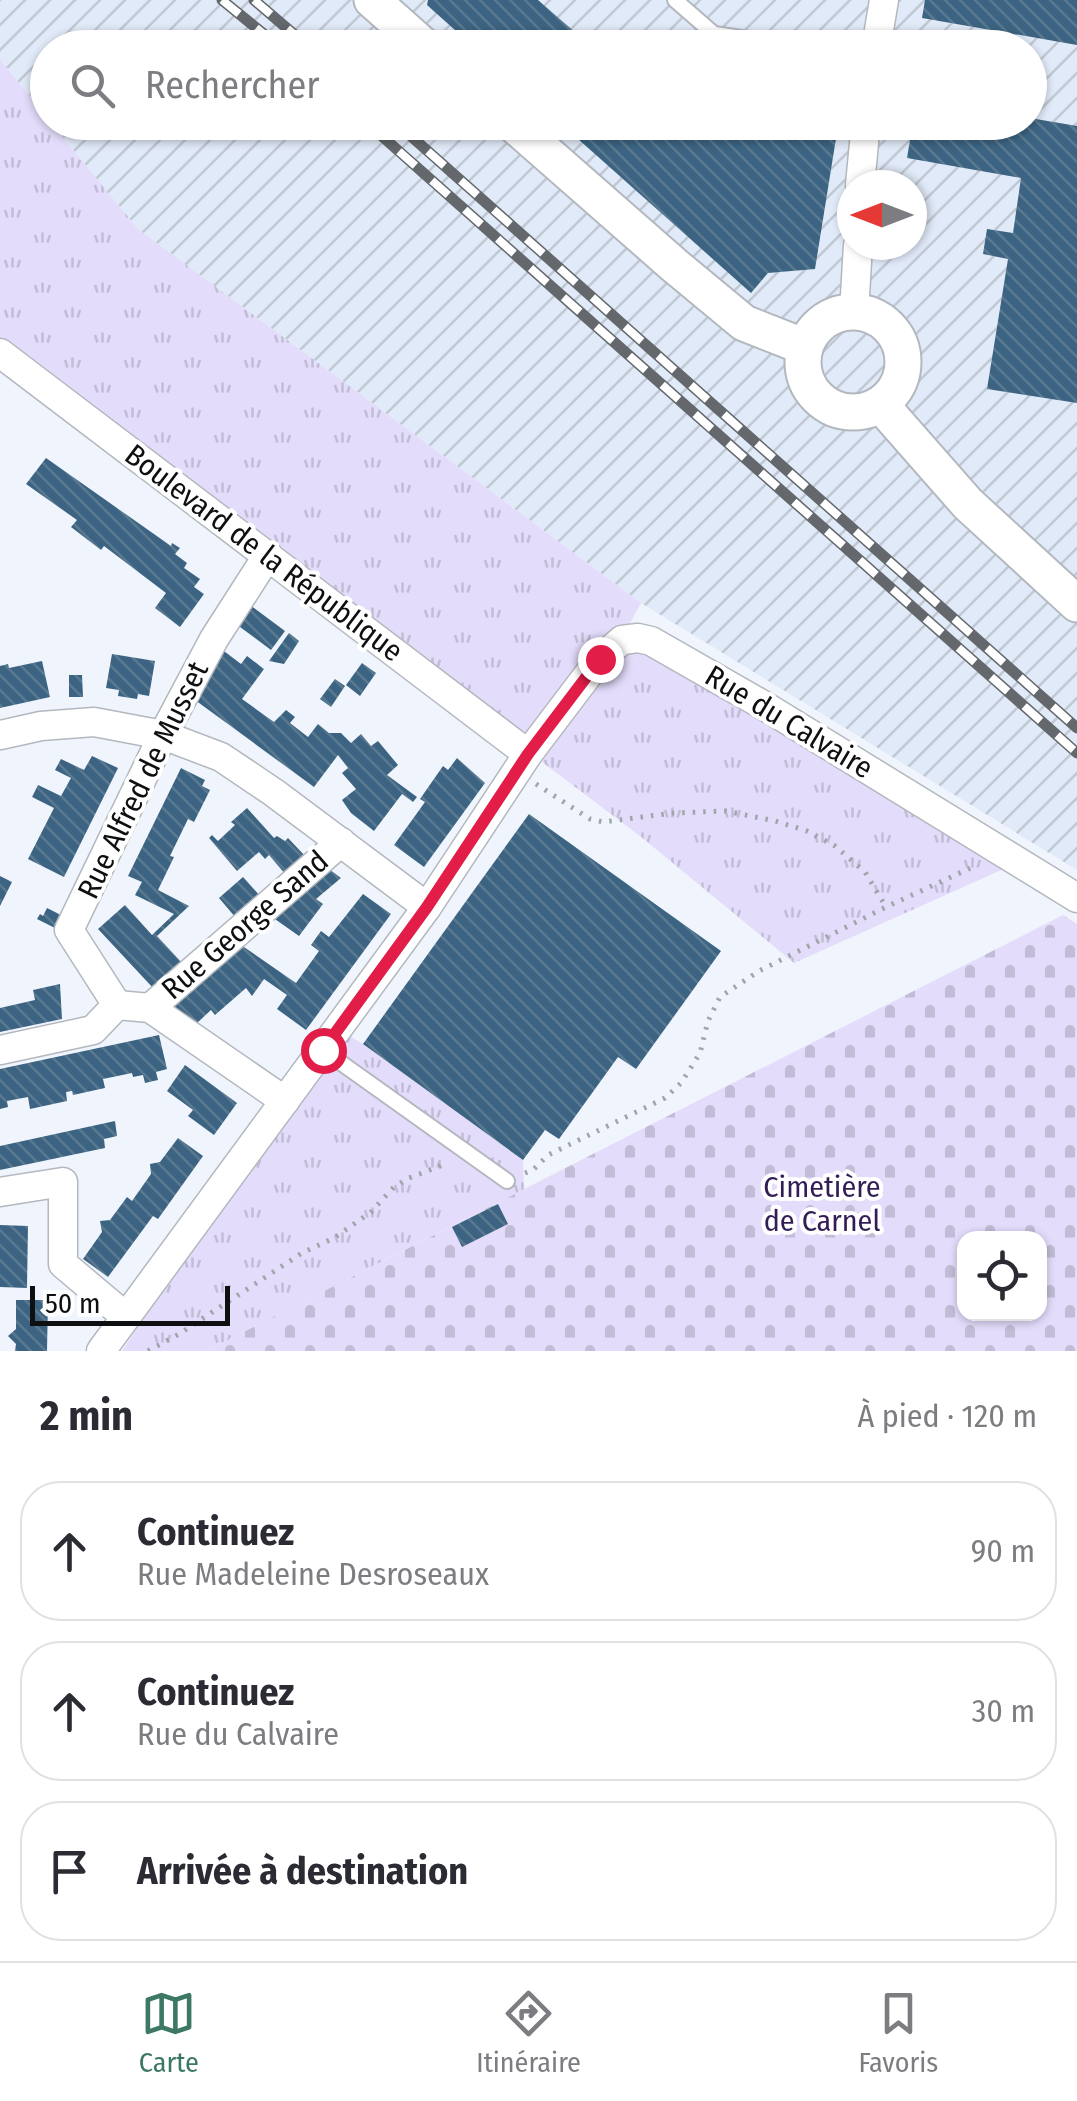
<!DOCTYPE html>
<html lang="fr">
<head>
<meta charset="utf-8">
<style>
  body { margin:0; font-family:"Fira Sans Condensed",sans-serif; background:#f2f2f3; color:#2b2b33 }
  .controls { position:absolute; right:30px; bottom:30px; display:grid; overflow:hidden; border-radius:20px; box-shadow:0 2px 8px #0004 }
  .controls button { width:90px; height:90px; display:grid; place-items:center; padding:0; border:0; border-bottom:2px solid #e1e1e2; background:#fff; color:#2b2b33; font:50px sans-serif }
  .compass { position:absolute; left:837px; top:170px; width:90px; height:90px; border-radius:50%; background:#fff; box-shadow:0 2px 8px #0004; rotate:270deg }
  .scale { position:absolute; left:30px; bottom:25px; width:200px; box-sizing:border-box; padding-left:10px; border:5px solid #0d0f11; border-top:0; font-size:28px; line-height:35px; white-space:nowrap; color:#0d0f11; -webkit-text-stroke:8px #fff; paint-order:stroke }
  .stop { position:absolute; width:30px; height:30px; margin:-22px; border:8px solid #e11d48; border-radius:50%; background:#fff }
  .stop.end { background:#e11d48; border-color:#fff; box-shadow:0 2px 10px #0008 }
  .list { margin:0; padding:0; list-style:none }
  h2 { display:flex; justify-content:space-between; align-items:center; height:130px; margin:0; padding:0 40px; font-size:42px }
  h2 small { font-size:32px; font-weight:400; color:#7c7c81 }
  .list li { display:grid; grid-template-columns:65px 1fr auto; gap:30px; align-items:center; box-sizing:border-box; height:140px; margin:0 20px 20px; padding:0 20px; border:2px solid #e1e1e2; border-radius:40px }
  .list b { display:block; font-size:38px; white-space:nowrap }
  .list p { margin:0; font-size:32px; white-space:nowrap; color:#7c7c81 }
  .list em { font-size:32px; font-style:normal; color:#7c7c81 }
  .icon { flex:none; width:55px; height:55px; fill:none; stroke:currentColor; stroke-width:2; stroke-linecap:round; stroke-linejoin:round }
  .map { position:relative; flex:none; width:1077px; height:1351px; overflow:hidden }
  .search { position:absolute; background:#fff; box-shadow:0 2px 8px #0004; left:30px; right:30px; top:30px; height:110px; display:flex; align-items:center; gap:25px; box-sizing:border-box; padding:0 35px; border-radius:55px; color:#7c7c81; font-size:38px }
  .sheet { height:610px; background:#fff }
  nav { display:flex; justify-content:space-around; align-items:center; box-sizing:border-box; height:140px; border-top:2px solid #e1e1e2; background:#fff; font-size:28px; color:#7c7c81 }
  nav a { display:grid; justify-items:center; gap:5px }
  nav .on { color:#3c7863 }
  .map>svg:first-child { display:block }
  .industrial { fill:url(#industrial-furrows); fill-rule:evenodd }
  .cemetery { fill:url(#cemetery-stones); fill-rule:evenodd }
  .park { fill:url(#park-tufts) }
  .building { fill:url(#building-back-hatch) }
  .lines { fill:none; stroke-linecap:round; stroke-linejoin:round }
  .service-casing { stroke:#b3b8bf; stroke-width:18 }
  .minor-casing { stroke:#b3b8bf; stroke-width:31 }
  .tertiary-casing { stroke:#b3b8bf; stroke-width:39 }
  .path { stroke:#a1a5ab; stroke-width:5; stroke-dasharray:2.5 8; stroke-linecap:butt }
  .service { stroke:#fff; stroke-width:14 }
  .minor { stroke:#fff; stroke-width:28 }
  .tertiary { stroke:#fff; stroke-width:35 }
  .rail-casing { stroke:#64676b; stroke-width:11 }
  .rail { stroke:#fff; stroke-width:8; stroke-dasharray:22; stroke-linecap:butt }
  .route { stroke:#e11d48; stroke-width:12 }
  .labels { text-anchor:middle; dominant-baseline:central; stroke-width:8; stroke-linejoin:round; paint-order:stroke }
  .street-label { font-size:30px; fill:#0d0f11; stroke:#fff }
  .park-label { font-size:30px; fill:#321d54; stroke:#fff }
</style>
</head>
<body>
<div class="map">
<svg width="1077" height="1351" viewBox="0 0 1077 1351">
  <defs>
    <pattern id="industrial-furrows" width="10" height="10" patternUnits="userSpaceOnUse" patternTransform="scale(2.5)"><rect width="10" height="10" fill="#e1eaf8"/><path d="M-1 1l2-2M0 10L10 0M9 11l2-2" fill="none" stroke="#c0c8d4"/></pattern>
    <pattern id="cemetery-stones" width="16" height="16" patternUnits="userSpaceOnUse" patternTransform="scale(2.5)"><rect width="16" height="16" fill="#e4dcfb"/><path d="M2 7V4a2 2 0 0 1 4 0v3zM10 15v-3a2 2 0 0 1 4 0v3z" fill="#c2bcd6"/></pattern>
    <pattern id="park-tufts" width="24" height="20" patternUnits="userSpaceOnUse" patternTransform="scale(2.5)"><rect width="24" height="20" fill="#e4dcfb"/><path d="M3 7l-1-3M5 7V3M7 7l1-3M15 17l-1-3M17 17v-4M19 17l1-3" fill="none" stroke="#c2bcd6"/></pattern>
    <pattern id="building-back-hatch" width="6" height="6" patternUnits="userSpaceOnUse" patternTransform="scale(2.5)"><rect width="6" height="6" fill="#3c6482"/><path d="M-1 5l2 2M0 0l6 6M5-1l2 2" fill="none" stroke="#5a7990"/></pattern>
  </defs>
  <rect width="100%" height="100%" fill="#f0f5fd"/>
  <path class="industrial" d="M0 0H1077V870L641 603 138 229 51 123 1030 122V48H48L47 118 0 59ZM852 185H912V245H852Z"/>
  <path class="cemetery" d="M1063 915 1077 924V1351H206ZM964 1238H1040V1314H964Z"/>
  <g class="park">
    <path d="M0 59 47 118 48 122 51 123 138 229 641 603 622 638 1017 863 794 963 640 836 0 353Z"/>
    <path d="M338 1029 363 1044 523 1160 524 1189 206 1351H122L285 1101Z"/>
  </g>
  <g class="building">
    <path d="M428 0H538L593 48H475L427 5Z"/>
    <path d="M925 0H1077V45L922 18Z"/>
    <path d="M1030 118 1077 126V403L987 389 1008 259 983 254 987 229 1013 233 1021 178 907 158 913 122H1030Z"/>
    <path d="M559 122H681L700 139 721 122H795L810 132 818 123 838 126 815 269 768 273 751 293Z"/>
    <path d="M46 458 171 546 172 543 180 548 175 554 187 563 184 568 200 579 194 587 204 594 180 627 155 608 166 593 104 546 101 550 71 527 77 520 26 484Z"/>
    <path d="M250 605 285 631 271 650 236 624Z"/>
    <path d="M289 633 299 641 284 664 269 661Z"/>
    <path d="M220 648 241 664 247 656 264 669 242 699 274 722 286 710 295 717 290 723 308 737 318 724 329 733H341L351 743 361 734 371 746 378 741 398 765 387 775 417 797 413 802 402 794 374 831 351 813 342 800 356 789 342 773 348 768 338 755 314 787 195 700Z"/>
    <path d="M112 654 155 661 149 696 138 694 137 699 118 696 119 690 106 688Z"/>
    <path d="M42 661 50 697 0 708V666L8 664 9 668Z"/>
    <path d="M362 663 376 673 360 696 346 685Z"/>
    <path d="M69 675H82L83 697H69Z"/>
    <path d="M335 679 345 686 331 707 320 699Z"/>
    <path d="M92 756 118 768 64 877 28 859 54 808 32 797 38 785 61 796 71 778 55 770 61 759 84 770Z"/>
    <path d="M457 758 485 783 424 867 394 845 425 802 420 799 443 766 448 770Z"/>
    <path d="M181 768 205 780 202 786 210 790 194 822 188 819 170 856 174 857 158 890 189 906 157 936 183 964 154 989 98 929 125 905 152 935 174 914 135 895 142 882 128 876Z"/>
    <path d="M247 808 274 838 277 836 285 841 288 838 306 857 286 875 269 855 265 859 259 852 237 871 209 838 212 835 218 841 235 825 231 822Z"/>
    <path d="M529 814 721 951 636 1069 618 1057 559 1139 545 1130 523 1160 363 1044Z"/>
    <path d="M329 869 341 878 316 899 323 904 299 936 272 917Z"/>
    <path d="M0 876 12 882 0 906Z"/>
    <path d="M243 877 261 897 236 918 219 898Z"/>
    <path d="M363 894 391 914 306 1030 277 1009 287 995 264 979 252 996 246 988 215 1015 211 1010 196 1024 171 1005 241 945 296 983 319 951 311 945 321 931 329 937Z"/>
    <path d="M47 908 63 916 57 929 37 919 40 914 43 916Z"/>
    <path d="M60 984 62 1019 0 1032V1008L35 1000 33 990Z"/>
    <path d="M159 1035 167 1069 156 1072 158 1080 145 1083 143 1075 133 1077 132 1073 103 1079 105 1088 73 1095 72 1091 66 1092 67 1101 30 1109 28 1097 7 1101 8 1107 0 1109V1069Z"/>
    <path d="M185 1065 237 1103 214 1135 188 1116 193 1110 167 1091Z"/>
    <path d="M115 1121 117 1136 104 1139 105 1148 0 1170V1146Z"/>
    <path d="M178 1138 203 1156 158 1219 153 1216 108 1277 83 1259 102 1232 100 1221 110 1220 127 1197 132 1201 151 1174 150 1164 160 1162Z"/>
    <path d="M498 1204 508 1224 462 1247 452 1227Z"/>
    <path d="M0 1225 28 1226 27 1288 0 1287Z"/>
    <path d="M16 1300H48L47 1351H15L16 1344 8 1336 16 1329Z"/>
  </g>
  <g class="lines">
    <defs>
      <g id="service">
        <path d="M675 0 714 34 814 48"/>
        <path d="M323 1050 507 1181"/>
      </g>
      <g id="minor">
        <path d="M876 48 884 0"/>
        <path d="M860 185 866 122"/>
        <path d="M854 312 858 245"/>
        <path d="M0 353 528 754"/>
        <path d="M0 735 41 726 94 722 163 735 221 757 273 792 427 907"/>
        <path d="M117 1005 69 930 163 735 214 639 268 555"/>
        <path d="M150 1008 341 842"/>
        <path d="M0 1050 93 1030 117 1005 150 1008 285 1101"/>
        <path d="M0 1192 63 1182V1264L126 1317"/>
        <path d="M101 1351 427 907 528 754 600 659 622 640 638 638 651 641 763 705 1077 898"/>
      </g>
      <g id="tertiary">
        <path d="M372 0 426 48"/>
        <path d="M511 122 674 265 744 323 805 347"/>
        <circle cx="853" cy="362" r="50"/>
        <path d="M881 405 968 504 1077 604"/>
      </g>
    </defs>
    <use href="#service" class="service-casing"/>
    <use href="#minor" class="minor-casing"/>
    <use href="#tertiary" class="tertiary-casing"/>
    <g class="path">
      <path d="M536 784 590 819 603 822 673 813 726 811 775 821 807 831 835 846 865 872 886 907"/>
      <path d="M525 1173 533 1170 548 1155 665 1098 681 1083 700 1053 708 1021 720 997 759 971 886 907 975 866"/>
      <path d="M148 1351 179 1334 302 1253 334 1238 371 1212 394 1187 409 1178 448 1163"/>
    </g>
    <use href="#service" class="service"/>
    <use href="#minor" class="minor"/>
    <use href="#tertiary" class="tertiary"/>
    <defs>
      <g id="rail">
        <path d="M222 0 281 48"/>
        <path d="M254 0 310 48"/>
        <path d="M366 122 1077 753"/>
        <path d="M395 122 1077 728"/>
      </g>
    </defs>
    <use href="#rail" class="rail-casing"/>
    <use href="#rail" class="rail"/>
  </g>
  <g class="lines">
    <path class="route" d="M323 1050 427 907 528 754 600 659"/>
  </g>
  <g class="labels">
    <g class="street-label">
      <text transform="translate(264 553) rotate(37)">Boulevard de la République</text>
      <text transform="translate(789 722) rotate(31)">Rue du Calvaire</text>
      <text transform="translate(143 780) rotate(-64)">Rue Alfred de Musset</text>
      <text transform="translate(245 925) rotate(-41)">Rue George Sand</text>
    </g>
    <g class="park-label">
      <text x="822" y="1187">Cimetière<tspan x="822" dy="34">de Carnel</tspan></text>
    </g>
  </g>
</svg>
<div class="controls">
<button><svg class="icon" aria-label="locate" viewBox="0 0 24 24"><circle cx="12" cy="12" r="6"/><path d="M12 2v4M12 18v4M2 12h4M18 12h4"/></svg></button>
</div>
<svg class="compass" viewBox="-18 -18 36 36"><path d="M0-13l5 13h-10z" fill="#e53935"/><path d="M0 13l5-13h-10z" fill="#7c7c81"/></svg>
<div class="scale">50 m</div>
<div class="stop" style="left:323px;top:1050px"></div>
<div class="stop end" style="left:600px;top:659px"></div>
<div class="search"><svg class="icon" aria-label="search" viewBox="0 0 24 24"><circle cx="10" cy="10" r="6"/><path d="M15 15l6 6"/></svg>Rechercher</div>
</div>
<section class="sheet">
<h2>2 min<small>À pied · 120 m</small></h2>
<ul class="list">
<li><svg class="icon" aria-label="ahead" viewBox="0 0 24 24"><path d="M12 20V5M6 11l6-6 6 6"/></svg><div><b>Continuez</b><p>Rue Madeleine Desroseaux</p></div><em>90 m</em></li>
<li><svg class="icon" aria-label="ahead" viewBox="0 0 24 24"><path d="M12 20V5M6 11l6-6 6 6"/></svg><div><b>Continuez</b><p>Rue du Calvaire</p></div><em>30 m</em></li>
<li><svg class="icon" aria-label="arrive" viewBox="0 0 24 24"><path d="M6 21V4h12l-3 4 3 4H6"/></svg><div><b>Arrivée à destination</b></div></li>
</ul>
</section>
<nav>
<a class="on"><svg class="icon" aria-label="map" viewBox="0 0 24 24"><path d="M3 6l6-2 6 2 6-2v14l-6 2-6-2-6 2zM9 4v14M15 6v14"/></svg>Carte</a>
<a><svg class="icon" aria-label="directions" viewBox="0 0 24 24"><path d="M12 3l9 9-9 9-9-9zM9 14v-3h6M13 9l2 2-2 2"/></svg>Itinéraire</a>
<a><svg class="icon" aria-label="saved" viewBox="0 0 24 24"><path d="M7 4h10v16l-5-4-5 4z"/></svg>Favoris</a>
</nav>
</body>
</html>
